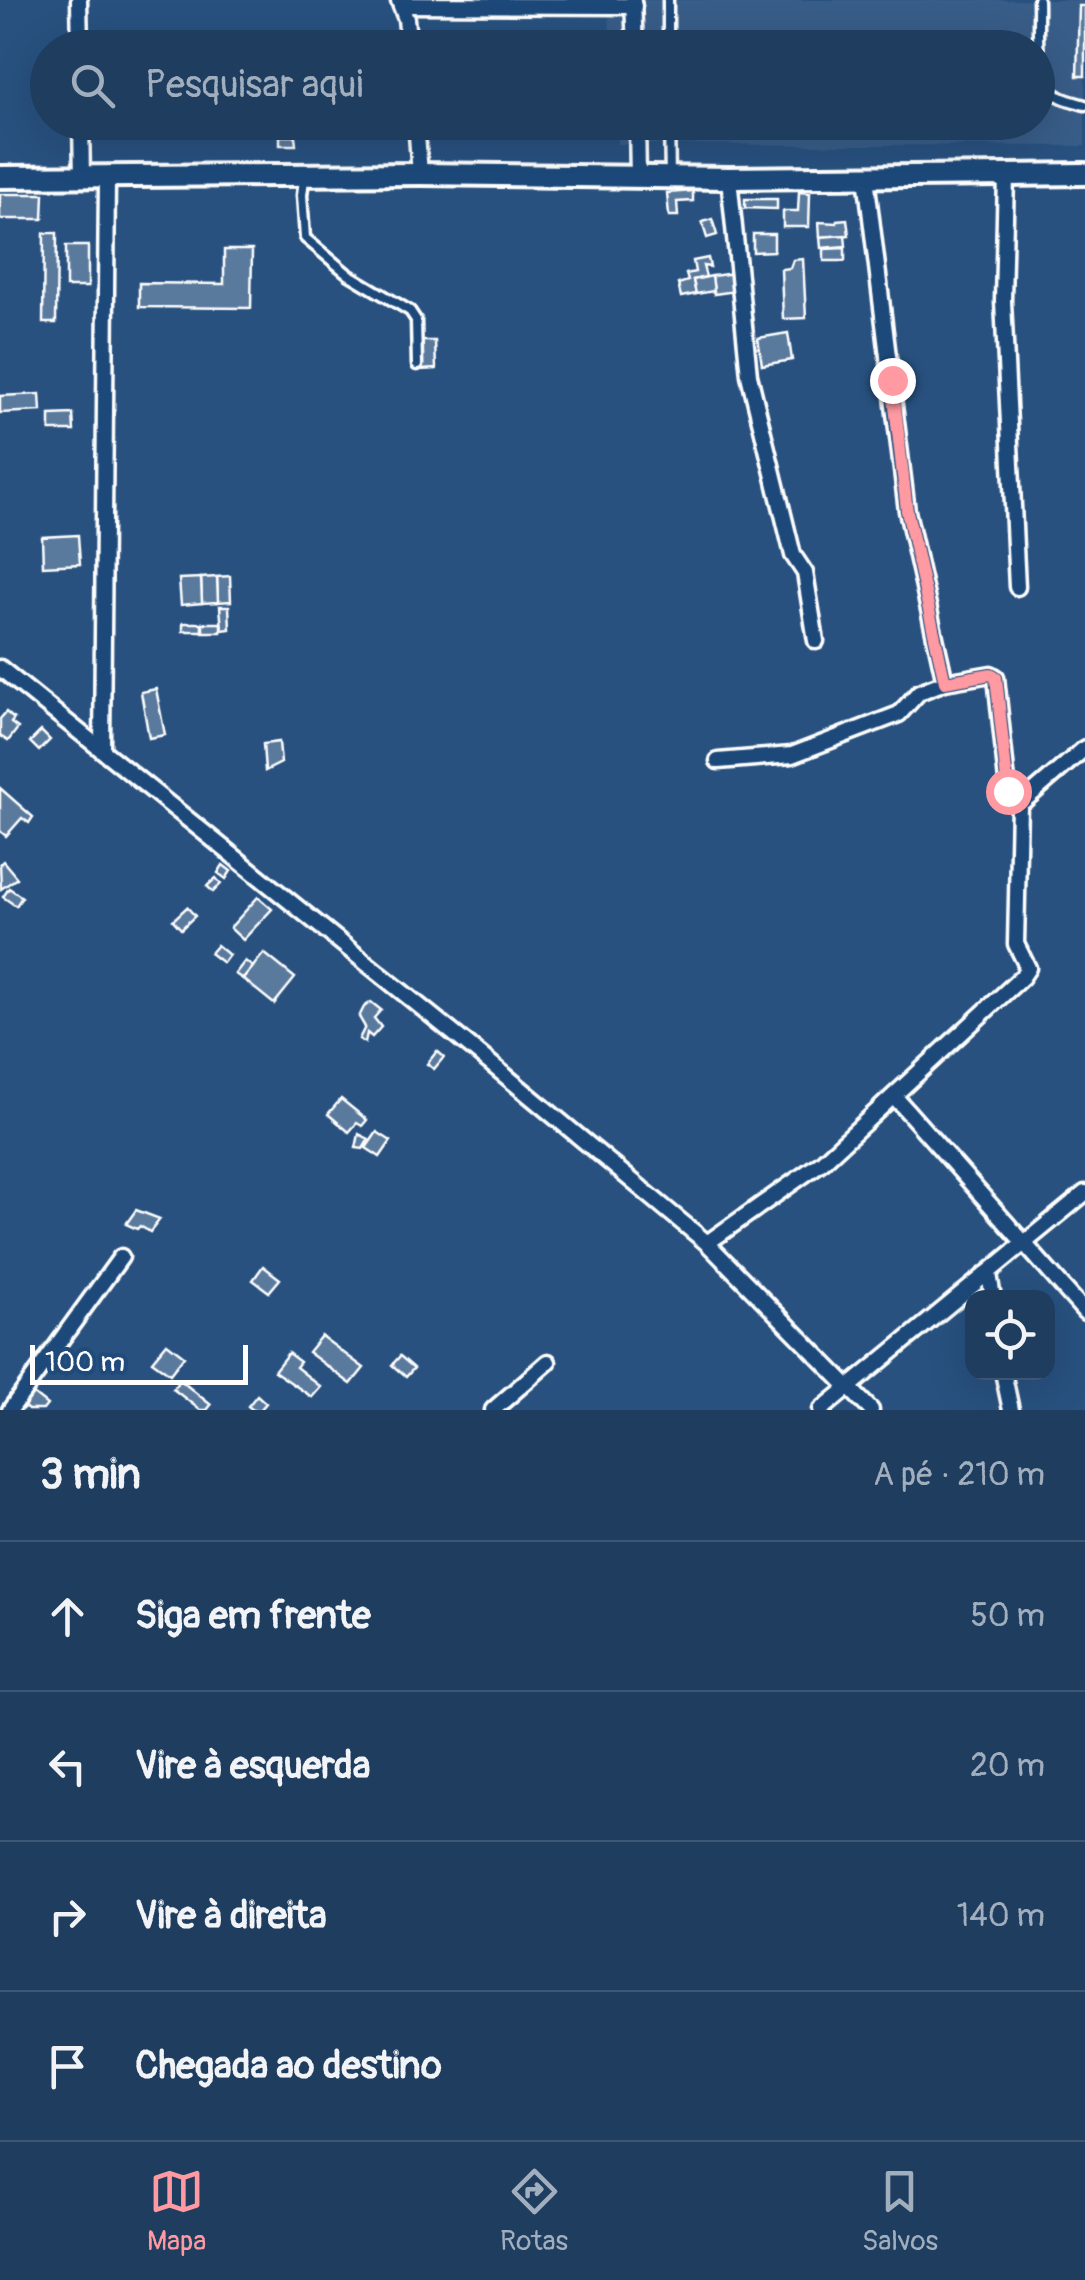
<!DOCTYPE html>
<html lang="pt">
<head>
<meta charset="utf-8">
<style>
  body { margin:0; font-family:Pangolin,sans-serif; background:#264465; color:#f1f3f6 }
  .controls { position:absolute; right:30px; bottom:30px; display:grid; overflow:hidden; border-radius:20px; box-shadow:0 10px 40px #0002 }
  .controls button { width:90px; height:90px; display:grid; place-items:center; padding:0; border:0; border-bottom:2px solid #3c5674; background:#1e3d5f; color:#f1f3f6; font:50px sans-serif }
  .scale { position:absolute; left:30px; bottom:25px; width:218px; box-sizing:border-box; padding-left:10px; border:5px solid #fff; border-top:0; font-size:28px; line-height:35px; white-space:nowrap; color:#fff; -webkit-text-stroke:8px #1f4a7a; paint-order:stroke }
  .stop { position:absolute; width:30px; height:30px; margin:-22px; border:8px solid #ff9aa2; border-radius:50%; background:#fff }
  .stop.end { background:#ff9aa2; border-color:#fff; box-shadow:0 2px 10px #0008 }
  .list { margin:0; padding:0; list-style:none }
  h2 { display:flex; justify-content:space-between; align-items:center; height:130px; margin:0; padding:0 40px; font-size:42px }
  h2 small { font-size:32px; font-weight:400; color:#a1aebd }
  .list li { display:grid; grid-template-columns:65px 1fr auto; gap:30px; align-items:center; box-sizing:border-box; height:150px; padding:0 40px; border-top:2px solid #3c5674 }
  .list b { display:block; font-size:38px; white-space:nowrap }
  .list em { font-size:32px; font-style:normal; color:#a1aebd }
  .icon { flex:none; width:55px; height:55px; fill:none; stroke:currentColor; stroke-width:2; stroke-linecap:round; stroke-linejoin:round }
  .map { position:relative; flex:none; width:1085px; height:1410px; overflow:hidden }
  .search { position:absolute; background:#1e3d5f; box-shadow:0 10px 40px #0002; left:30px; right:30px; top:30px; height:110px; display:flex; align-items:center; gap:25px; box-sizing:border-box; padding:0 35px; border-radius:55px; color:#a1aebd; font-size:38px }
  .sheet { height:730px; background:#1e3d5f }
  nav { display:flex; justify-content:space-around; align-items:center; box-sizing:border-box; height:140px; border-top:2px solid #3c5674; background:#1e3d5f; font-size:28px; color:#a1aebd }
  nav a { display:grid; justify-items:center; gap:5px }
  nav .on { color:#ff9aa2 }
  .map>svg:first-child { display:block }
  .built { fill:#375d88 }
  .building { fill:#5a7a9d; stroke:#fff; stroke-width:2.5 }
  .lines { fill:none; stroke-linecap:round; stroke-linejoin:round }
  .lane-casing { stroke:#fff; stroke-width:15 }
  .street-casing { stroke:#fff; stroke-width:21 }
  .secondary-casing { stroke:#fff; stroke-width:28 }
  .lane { stroke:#1f4a7a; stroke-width:8 }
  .street { stroke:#1f4a7a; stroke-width:14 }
  .secondary { stroke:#1f4a7a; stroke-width:20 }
  .route { stroke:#ff9aa2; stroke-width:12 }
</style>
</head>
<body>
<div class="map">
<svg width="1085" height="1410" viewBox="0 0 1085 1410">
  <rect width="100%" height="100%" fill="#28517f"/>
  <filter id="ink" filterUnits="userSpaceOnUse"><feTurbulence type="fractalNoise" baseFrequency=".01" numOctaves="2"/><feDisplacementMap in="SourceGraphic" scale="20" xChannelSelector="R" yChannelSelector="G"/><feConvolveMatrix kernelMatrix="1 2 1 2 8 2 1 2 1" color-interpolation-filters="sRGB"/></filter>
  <g filter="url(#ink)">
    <path class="built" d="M608 0H1085V146L618 144 617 123 1038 122V48L611 47Z"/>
    <g class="building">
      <path d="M1079 6H1085V76H1077Z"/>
      <rect x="89" y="39" width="25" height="9"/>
      <path d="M280 136H295L296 145H280Z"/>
      <path d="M693 191V201L677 202 678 216H669L667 193Z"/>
      <path d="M799 192 810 193 809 227H783V211H798Z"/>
      <path d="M0 194H44L43 219H0Z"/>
      <path d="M745 199H777V209L745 208Z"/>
      <path d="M712 219 717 235 707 238 702 222Z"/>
      <path d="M847 219 849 235 820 237 819 222 837 223V220Z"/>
      <path d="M44 233H57L56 323H43Z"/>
      <path d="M753 234H774V251L753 252Z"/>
      <path d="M845 235 846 246 821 248 820 237Z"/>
      <rect x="66" y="246" width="22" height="41"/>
      <path d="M845 248V261H824V249Z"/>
      <path d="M224 250H252L251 308 139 307V283L224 284Z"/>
      <path d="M708 258 710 267 703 266 706 277 693 280 696 294 681 297 678 284 688 281 686 274 695 272 693 261Z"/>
      <path d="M803 259 806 318 783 319 781 269 790 268 793 260Z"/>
      <path d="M734 273 736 291 714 294 712 276Z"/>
      <path d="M712 276 714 291 696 294 693 280Z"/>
      <path d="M788 333 792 360 762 365 758 338Z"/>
      <path d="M420 341H435L436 369 421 370Z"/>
      <path d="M40 394 41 411 0 413V396Z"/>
      <path d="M73 414 74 431H50V415Z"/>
      <path d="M78 535 80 564 43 566 42 537Z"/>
      <path d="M230 576 231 601 218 602 217 577Z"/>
      <path d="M217 577 218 602 202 603 201 578Z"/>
      <path d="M201 578 202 603 181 605 179 579Z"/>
      <path d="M220 606H229L230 629 222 630Z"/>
      <rect x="183" y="623" width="19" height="8"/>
      <rect x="203" y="623" width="18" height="9"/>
      <path d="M156 689 165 735 149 738 141 692Z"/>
      <path d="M6 712 14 719 11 723 18 728 8 741 0 736V719Z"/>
      <path d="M41 731 50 740 39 751 30 742Z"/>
      <path d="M279 742 281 763 265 771 263 744Z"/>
      <path d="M0 788 33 817 29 823 22 818 6 836 0 831Z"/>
      <path d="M3 861 17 878 1 889 0 864Z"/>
      <path d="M223 865 231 871 226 879 218 873Z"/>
      <path d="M216 878 221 884 213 892 207 886Z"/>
      <path d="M9 888 22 897 16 906 3 897Z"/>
      <path d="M258 897 272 909 243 940 230 928Z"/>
      <path d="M187 907 195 916 181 929 173 920Z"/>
      <path d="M217 945 229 955 223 963 210 953Z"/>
      <path d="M264 953 295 978 274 1004 243 979Z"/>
      <path d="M245 961 253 967 243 979 235 974Z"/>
      <path d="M371 1002 381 1010 374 1018 381 1027 372 1037 367 1033 365 1043 359 1039 365 1027 359 1017 364 1007Z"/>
      <path d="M437 1051 444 1057 434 1069 427 1064Z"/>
      <path d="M341 1099 367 1120 362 1126 357 1123 349 1132 328 1114Z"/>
      <path d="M377 1132 391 1141 380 1157 366 1148Z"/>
      <path d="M359 1134 369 1139 363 1149 356 1148Z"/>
      <path d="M136 1210 160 1219 150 1232 140 1226 137 1229 126 1224Z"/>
      <path d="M263 1266 280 1279 269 1292 253 1280Z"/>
      <path d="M321 1336 364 1368 351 1384 308 1352Z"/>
      <path d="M167 1343 184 1356 170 1374 152 1361Z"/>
      <path d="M288 1353 300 1362 296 1367 321 1387 312 1397 274 1371Z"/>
      <path d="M400 1356 414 1368 406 1377 392 1365Z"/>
      <path d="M180 1380 211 1405 207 1410H200L173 1389Z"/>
      <path d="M32 1393 47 1405 43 1410H28L22 1405Z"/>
      <path d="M257 1395 266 1403 260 1410H253L248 1406Z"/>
    </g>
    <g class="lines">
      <defs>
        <g id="lane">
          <path d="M668 0V48"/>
          <path d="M1038 0C1039 25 1034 67 1049 88 1058 99 1072 101 1085 105"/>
          <path d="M669 122 670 177"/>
          <path d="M304 179 302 195 305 238 348 274 410 311 416 320 417 365"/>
        </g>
        <g id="street">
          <path d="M79 0 80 48"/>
          <path d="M399 1 406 19 409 48"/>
          <path d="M633 1 635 48"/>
          <path d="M401 5 634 6"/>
          <path d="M81 122 82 178"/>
          <path d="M416 122 420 174"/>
          <path d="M637 122 638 177"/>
          <path d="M1006 176 1003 301 1017 587"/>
          <path d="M866 177 907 511 945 682"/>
          <path d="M729 178 749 375 793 555 805 573 816 641"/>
          <path d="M0 668 478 1053 707 1243"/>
          <path d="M102 749 107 178"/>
          <path d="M718 761 792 755 899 714 919 692 945 682 991 674 996 677 1008 791 1019 805 1016 944 1028 968 1022 977 822 1162 707 1243 871 1410"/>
          <path d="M1019 805 1085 748"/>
          <path d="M894 1096 1085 1312"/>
          <path d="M989 1274 993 1298"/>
          <path d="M1003 1372 1011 1410"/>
          <path d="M10 1410 121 1257"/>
          <path d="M493 1410 548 1362"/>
          <path d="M821 1410 1085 1193"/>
        </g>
        <path id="secondary" d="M0 177 420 174 729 178 1085 174"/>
      </defs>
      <use href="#lane" class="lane-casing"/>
      <use href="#street" class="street-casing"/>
      <use href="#secondary" class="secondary-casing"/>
      <use href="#lane" class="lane"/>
      <use href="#street" class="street"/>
      <use href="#secondary" class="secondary"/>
    </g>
  </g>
  <g class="lines" filter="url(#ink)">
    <path class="route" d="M892 380 907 511 945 682 991 674 996 677 1008 791"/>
  </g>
</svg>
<div class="controls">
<button><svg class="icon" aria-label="locate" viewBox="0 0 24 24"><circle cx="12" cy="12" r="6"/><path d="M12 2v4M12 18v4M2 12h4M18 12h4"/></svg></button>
</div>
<div class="scale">100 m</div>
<div class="stop" style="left:1008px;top:791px"></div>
<div class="stop end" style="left:892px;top:380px"></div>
<div class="search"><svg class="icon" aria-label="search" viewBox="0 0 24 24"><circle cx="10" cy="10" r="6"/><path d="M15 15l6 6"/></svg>Pesquisar aqui</div>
</div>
<section class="sheet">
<h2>3 min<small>A pé · 210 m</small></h2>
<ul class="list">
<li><svg class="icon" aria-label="ahead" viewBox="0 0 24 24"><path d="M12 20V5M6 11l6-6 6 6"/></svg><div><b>Siga em frente</b></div><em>50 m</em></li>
<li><svg class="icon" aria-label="left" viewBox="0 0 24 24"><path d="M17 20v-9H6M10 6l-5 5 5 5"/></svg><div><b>Vire à esquerda</b></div><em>20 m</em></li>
<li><svg class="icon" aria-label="right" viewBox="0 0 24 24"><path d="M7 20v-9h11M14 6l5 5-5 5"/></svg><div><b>Vire à direita</b></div><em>140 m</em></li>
<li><svg class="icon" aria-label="arrive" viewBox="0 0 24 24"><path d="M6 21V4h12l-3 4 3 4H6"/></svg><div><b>Chegada ao destino</b></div></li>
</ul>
</section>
<nav>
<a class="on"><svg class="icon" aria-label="map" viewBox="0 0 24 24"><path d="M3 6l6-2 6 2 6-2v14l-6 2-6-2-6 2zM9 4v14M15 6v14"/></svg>Mapa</a>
<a><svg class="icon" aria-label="directions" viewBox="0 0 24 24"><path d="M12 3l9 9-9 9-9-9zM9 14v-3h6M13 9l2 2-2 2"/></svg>Rotas</a>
<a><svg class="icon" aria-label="saved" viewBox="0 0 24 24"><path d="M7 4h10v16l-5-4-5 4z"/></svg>Salvos</a>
</nav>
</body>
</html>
